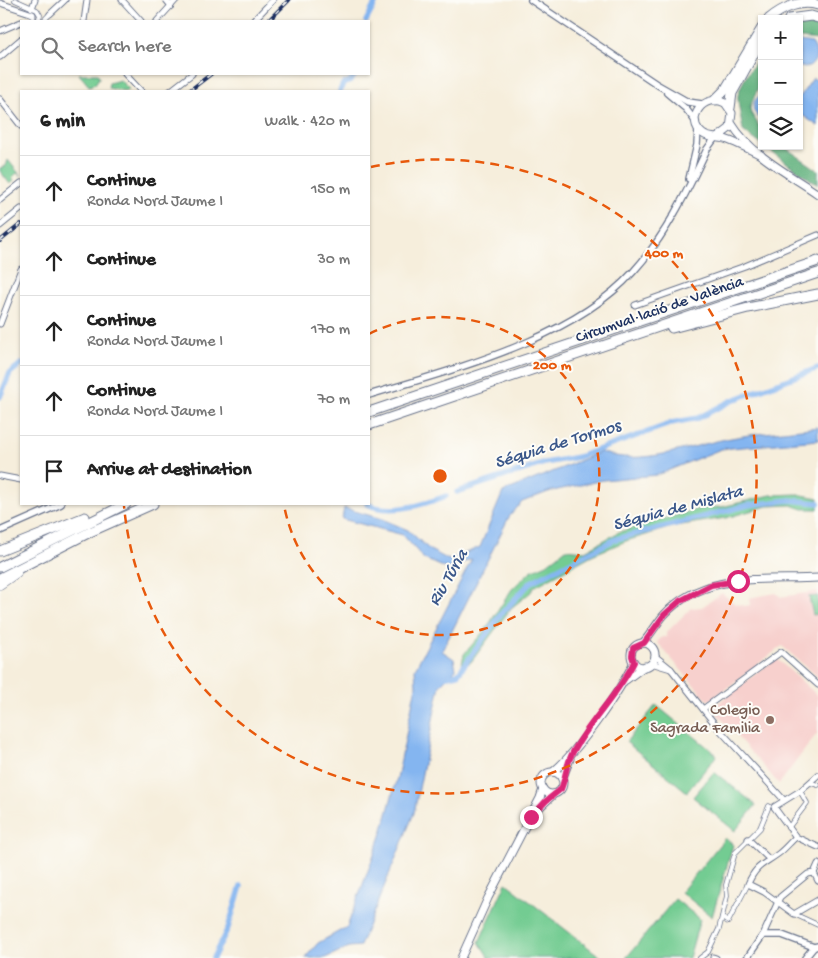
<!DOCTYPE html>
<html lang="en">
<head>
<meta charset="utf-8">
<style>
  body { margin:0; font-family:"Gochi Hand",sans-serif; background:#f6f6f6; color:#222 }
  .controls { position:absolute; right:15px; top:15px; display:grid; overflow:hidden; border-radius:0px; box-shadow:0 1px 4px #0004 }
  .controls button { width:45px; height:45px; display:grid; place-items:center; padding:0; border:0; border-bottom:1px solid #e0e0e0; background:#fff; color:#222; font:25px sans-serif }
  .stop { position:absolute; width:15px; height:15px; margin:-11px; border:4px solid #db2777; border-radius:50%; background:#fff }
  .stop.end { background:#db2777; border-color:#fff; box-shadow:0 1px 5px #0008 }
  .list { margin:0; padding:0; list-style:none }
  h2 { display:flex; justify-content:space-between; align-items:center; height:65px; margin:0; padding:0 20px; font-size:21px }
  h2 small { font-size:16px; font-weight:400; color:#767676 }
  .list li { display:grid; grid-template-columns:32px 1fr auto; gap:15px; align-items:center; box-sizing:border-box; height:70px; padding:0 20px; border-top:1px solid #e0e0e0 }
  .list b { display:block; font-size:19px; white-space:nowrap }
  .list p { margin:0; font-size:16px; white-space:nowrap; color:#767676 }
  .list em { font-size:16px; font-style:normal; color:#767676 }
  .icon { flex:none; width:28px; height:28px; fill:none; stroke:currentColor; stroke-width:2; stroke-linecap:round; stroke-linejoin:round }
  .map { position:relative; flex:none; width:818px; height:958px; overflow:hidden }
  .search { position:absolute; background:#fff; box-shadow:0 1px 4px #0004; left:20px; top:20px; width:350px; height:55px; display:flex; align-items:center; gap:12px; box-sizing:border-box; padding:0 18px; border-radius:0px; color:#767676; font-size:19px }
  .panel { position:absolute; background:#fff; box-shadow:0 1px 4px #0004; left:20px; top:90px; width:350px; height:415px; border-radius:0px }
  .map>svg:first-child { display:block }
  .built { fill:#f7d0cd }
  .green { fill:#73cc92; stroke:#477e78 }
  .forest { fill:#5eb07c; stroke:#3c706d }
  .water { fill:#84b5f0; stroke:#5072a7 }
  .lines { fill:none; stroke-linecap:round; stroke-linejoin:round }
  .canal { stroke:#84b5f0; stroke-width:5.5 }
  .pedestrian-casing { stroke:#68728a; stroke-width:5.5 }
  .minor-casing { stroke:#68728a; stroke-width:7 }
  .tertiary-casing { stroke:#68728a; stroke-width:8 }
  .secondary-casing { stroke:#68728a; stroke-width:9 }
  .trunk-casing { stroke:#68728a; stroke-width:9 }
  .motorway-casing { stroke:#68728a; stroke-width:11 }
  .pedestrian { stroke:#fff; stroke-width:4 }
  .minor { stroke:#fff; stroke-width:5 }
  .tertiary { stroke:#fff; stroke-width:5.5 }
  .secondary { stroke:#fff; stroke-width:7 }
  .trunk { stroke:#fff; stroke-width:8 }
  .motorway { stroke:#fff; stroke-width:9 }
  .rail-casing { stroke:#1b2f5e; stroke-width:4 }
  .rail { stroke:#fdfcf7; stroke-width:2; stroke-dasharray:5.5; stroke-linecap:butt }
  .route { stroke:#db2777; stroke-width:6 }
  .ring { fill:none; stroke:#e8590c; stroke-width:2.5; stroke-dasharray:9 6 }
  .education-dot { fill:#8d6e63; stroke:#fdfcf7; stroke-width:2 }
  .labels { text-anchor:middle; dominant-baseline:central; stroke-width:4; stroke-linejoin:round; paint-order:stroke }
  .street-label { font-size:16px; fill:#1b2f5e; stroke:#fdfcf7 }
  .education-label { font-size:16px; fill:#785e54; stroke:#fdfcf7; text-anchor:end }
  .water-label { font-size:18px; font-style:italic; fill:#3a578a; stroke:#fdfcf7 }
  .centre { fill:#e8590c; stroke:#fdfcf7; stroke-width:2.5 }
  .ring-label { font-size:15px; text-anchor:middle; font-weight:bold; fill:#e8590c; stroke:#fdfcf7; stroke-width:4; stroke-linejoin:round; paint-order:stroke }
</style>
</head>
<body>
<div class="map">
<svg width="818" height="958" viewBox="0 0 818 958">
  <rect width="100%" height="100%" fill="#fdfcf7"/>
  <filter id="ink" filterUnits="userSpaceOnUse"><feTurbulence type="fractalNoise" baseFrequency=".02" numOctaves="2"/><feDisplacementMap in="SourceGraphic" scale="10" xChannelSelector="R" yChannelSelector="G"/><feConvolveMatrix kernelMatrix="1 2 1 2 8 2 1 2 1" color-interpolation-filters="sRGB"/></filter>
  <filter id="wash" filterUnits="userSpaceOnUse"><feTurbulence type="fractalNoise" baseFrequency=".0096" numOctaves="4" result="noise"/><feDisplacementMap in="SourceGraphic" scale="20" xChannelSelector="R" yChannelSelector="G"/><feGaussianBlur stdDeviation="1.12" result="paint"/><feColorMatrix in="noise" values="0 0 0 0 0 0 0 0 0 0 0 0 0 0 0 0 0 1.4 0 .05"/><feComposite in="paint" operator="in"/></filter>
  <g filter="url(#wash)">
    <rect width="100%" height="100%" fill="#f6eedc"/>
    <g class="built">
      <path d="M818 591V677L782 646 711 700H707L657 642 662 637H666V633L691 608 702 607 722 593 735 604 745 606 750 605 749 598 776 593 781 597Z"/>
      <path d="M776 658 818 696V732L779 784 712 708Z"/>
    </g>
    <g class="green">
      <path d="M79 74H98L99 78 95 84 89 86Z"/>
      <path d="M120 80 129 89 126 91 108 88 109 83Z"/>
      <path d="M8 160 21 176 17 173 12 178 14 181 10 184 0 171V168L6 166Z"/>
      <path d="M797 494 818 498V509H803L791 505 767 506 726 518 675 526 626 541 592 555 534 587 531 592 511 608 471 662 466 665 462 663 464 654 486 629 512 589 531 571 547 564 566 549 585 551 619 532 702 508 722 507 771 495Z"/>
      <path d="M818 596V614L813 615 809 597Z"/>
      <path d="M656 705 717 755 687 792 626 742Z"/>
      <path d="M714 772 756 805 735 831 693 797Z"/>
      <path d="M725 838 733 845 712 917 681 892Z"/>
      <path d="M506 883 602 958H489L479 942Z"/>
      <path d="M675 899 700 919 689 958H626Z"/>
    </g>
    <g class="forest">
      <path d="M799 21 818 23V40L799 38Z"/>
      <path d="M762 52V79L750 107 751 113 762 130V145L743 131C742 123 737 101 738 95 741 81 755 64 762 52Z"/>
      <path d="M763 146H783L818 170V185Z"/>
    </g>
    <g class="water">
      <path d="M799 41 812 43C818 51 818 61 809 67H799Z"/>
      <path d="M813 78 818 81V126L799 113V98Z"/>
      <path d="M762 94V120C751 113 750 101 762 94Z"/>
      <path d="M818 427V440L721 449 657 475 603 480 548 492 522 502 509 517 442 651 454 659 456 669 440 685 414 813 360 946 349 947 325 958H305L318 943 347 927 381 836 398 774 416 686 415 669 472 559 448 569 424 559 403 535 342 519 344 508 382 519 408 530 430 550 449 560 480 547 503 492 601 452C640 467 686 447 726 439 756 433 787 431 818 427Z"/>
    </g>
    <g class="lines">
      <g class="canal">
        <path d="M366 21 377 0"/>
        <path d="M340 91 343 84 350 81 356 74"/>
        <path d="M0 397 10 373 21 364"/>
        <path d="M671 423 698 418 733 400 818 368"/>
        <path d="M457 492 545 463 578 457 667 425"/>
        <path d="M367 504C390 515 423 505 446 496"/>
        <path d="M442 677 458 674 501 614 531 582 616 539 749 505 790 500 818 503"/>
        <path d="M213 958 228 928 241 886"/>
      </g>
    </g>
  </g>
  <g filter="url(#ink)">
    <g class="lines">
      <defs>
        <g id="pedestrian">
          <path d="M15 0 37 10 40 15 38 21"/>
          <path d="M43 21 50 14"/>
          <path d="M811 783 818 785"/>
          <path d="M788 828 807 803 800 791"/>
          <path d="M794 914 818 925"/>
          <path d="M722 918 728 922 748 884"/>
          <path d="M700 958 708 952 719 929 727 896 726 885 735 853 760 828 769 806"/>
        </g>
        <g id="minor">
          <path d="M122 0 141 21"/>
          <path d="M166 0 171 6"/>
          <path d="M0 3 33 14V21"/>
          <path d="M32 8 35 0"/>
          <path d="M50 14 65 0"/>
          <path d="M84 21 87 0"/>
          <path d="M157 21 176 0"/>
          <path d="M253 21 273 0"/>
          <path d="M0 31 21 22"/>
          <path d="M0 57 21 39"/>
          <path d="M125 74 141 91"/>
          <path d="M170 91 192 74"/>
          <path d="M0 99 21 126"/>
          <path d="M0 200 21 183"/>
          <path d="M0 226 21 209"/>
          <path d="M635 305 745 266 818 235"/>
          <path d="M0 324 21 269"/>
          <path d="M0 476 21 480"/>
          <path d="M651 663 671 669 655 656"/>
          <path d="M671 669 718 728 784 800"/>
          <path d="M703 709 781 652 818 685"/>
          <path d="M818 775 800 791 774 807 796 837 818 847"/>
          <path d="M796 837C790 842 785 849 778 854 763 865 756 865 748 884L764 892 794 914 818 900"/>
          <path d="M748 839 768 858"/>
          <path d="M814 873 818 881"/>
          <path d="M763 935 780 897 808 874 814 873 818 864"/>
          <path d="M713 957 716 958"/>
        </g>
        <g id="tertiary">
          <path d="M531 0 658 85 688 102 702 104"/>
          <path d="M667 93 686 109 696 122"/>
          <path d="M689 179 697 145 698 128"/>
          <path d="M369 395C454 369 572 340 633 272 665 237 687 192 707 149L715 138"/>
          <path d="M0 531 61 504"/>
          <path d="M747 958 763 935H782L814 947 818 946"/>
          <path d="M805 958 814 947"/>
        </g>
        <g id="secondary">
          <path d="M732 124C751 155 789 174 818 194"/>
          <path d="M718 137 730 128 732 113 725 103C703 92 684 120 703 134 710 139 717 137 725 139 737 143 749 149 761 155"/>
          <path d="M643 643C651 634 657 623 664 615 704 571 765 581 818 578"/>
          <circle cx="643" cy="655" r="12"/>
          <path d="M626 680 645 666"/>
          <path d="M553 772C579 750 619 693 634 662"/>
          <circle cx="552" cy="783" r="11"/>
          <path d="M562 779 570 759"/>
          <path d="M538 809 554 794"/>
          <path d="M461 958 488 898 540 798 543 789"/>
        </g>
        <path id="trunk" d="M0 585 17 573"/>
        <g id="motorway">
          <path d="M769 19C783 7 801 0 818 5"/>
          <path d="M789 19 811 16 818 18"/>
          <path d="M715 100 725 90 762 28"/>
          <path d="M730 108 732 93 762 39"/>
          <path d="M672 328 748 308 818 294"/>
          <path d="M369 412 818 261"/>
          <path d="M369 425 818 273"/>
          <path d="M0 551 85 517"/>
          <path d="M0 567 126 504"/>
          <path d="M0 578 90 532 153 504"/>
        </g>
      </defs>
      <use href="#pedestrian" class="pedestrian-casing"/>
      <use href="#minor" class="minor-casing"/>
      <use href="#tertiary" class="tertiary-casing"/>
      <use href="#secondary" class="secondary-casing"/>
      <use href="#trunk" class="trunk-casing"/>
      <use href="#motorway" class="motorway-casing"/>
      <use href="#pedestrian" class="pedestrian"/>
      <use href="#minor" class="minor"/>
      <use href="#tertiary" class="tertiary"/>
      <use href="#secondary" class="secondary"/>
      <use href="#trunk" class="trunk"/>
      <use href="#motorway" class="motorway"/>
      <defs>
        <g id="rail">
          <path d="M268 21 289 0"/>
          <path d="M189 91 211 74"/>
          <path d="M0 241 21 224"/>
        </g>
      </defs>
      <use href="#rail" class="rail-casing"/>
      <use href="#rail" class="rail"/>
    </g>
  </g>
  <g class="lines" filter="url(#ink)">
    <path class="route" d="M531 817 546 801 561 789C566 777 566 764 573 752 590 720 618 695 634 662L632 656 633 648 644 643 664 615 680 601 711 585 738 581"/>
  </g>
  <g class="ring">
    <path d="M369 334A159 159 0 1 1 284 505"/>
    <path d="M371 167A317 317 0 1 1 124 506"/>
  </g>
  <circle class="education-dot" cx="770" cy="720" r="5"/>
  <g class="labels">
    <g class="street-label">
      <text transform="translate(660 311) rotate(-19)">Circumval·lació de València</text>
    </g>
    <g class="education-label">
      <text x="760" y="711">Colegio<tspan x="760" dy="18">Sagrada Familia</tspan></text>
    </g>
    <g class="water-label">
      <text transform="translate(558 445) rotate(-17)">Séquia de Tormos</text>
      <text transform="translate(678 509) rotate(-15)">Séquia de Mislata</text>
      <text transform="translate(449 578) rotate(-60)">Riu Túria</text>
    </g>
  </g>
  <circle cx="440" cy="476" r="8" class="centre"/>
  <g class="ring-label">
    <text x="664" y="257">400 m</text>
    <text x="552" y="369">200 m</text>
  </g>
</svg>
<div class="controls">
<button>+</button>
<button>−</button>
<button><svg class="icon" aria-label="layers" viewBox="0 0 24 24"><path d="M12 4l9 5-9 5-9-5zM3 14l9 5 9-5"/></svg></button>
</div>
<div class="stop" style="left:738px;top:581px"></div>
<div class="stop end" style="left:531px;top:817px"></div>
<div class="search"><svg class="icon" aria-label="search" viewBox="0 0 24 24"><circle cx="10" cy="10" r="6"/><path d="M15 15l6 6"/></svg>Search here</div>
<section class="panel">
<h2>6 min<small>Walk · 420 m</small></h2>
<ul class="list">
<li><svg class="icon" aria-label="ahead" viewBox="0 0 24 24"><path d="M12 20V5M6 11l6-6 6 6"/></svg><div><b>Continue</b><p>Ronda Nord Jaume I</p></div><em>150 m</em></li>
<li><svg class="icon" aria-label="ahead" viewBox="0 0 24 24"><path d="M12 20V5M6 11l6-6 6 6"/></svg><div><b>Continue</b></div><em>30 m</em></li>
<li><svg class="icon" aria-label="ahead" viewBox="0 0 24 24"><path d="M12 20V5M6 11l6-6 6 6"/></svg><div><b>Continue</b><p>Ronda Nord Jaume I</p></div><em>170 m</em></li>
<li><svg class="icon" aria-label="ahead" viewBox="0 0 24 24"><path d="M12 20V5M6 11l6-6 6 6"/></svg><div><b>Continue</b><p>Ronda Nord Jaume I</p></div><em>70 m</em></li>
<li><svg class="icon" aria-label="arrive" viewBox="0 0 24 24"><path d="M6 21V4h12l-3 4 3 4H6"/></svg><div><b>Arrive at destination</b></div></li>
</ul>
</section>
</div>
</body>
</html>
